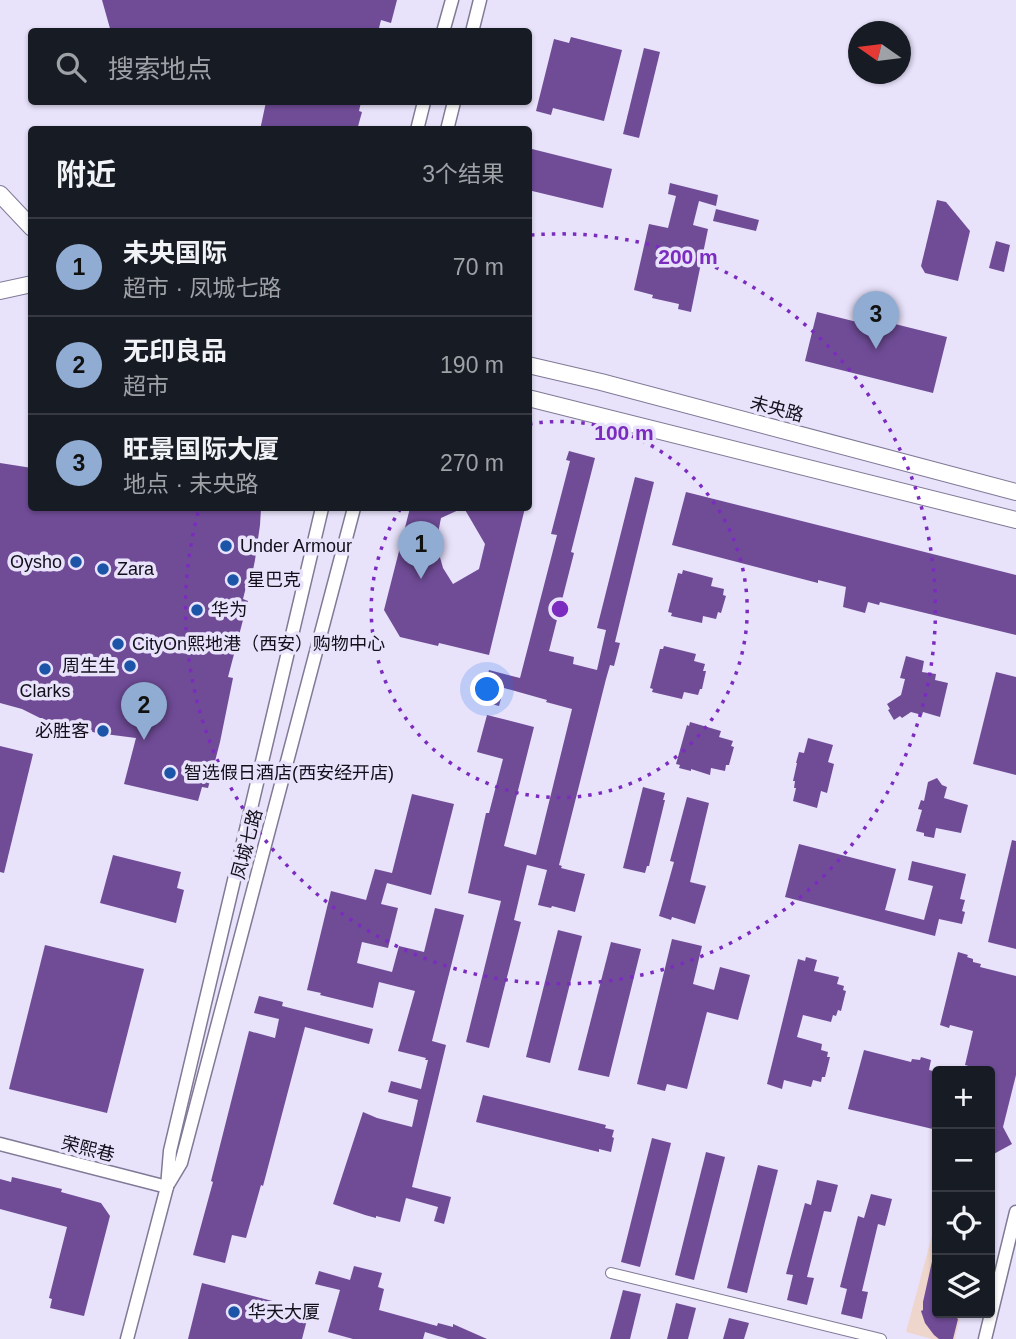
<!DOCTYPE html>
<html lang="zh">
<head>
<meta charset="utf-8">
<style>
  body { margin:0; font-family:Arial,"Noto Sans SC",sans-serif; background:#242831; color:#f1f3f6 }
  .controls { position:absolute; right:21px; bottom:21px; display:grid; overflow:hidden; border-radius:7px; box-shadow:0 2px 5px #0004 }
  .controls button { width:63px; height:63px; display:grid; place-items:center; padding:0; border:0; border-bottom:2px solid #363941; background:#171b24; color:#f1f3f6; font:35px sans-serif }
  .compass { position:absolute; left:848px; top:21px; width:63px; height:63px; border-radius:50%; background:#171b24; box-shadow:0 2px 5px #0004; rotate:284deg }
  .you { position:absolute; left:488px; top:690px; width:24px; height:24px; margin:-18px; border:5px solid #fff; border-radius:50%; background:#1a73e8; box-shadow:0 0 0 10px #1a73e833 }
  .badge { display:grid; place-items:center; width:46px; height:46px; border-radius:50%; background:#91acd2; color:#111; font-size:23px; font-weight:700 }
  .pin { position:absolute; translate:-50% -58px; filter:drop-shadow(0 2px 4px #0008) }
  .pin::after { content:''; position:absolute; top:37px; width:24px; height:21px; background:inherit; clip-path:polygon(0 0,100% 0,50% 100%) }
  .list { margin:0; padding:0; list-style:none }
  h2 { display:flex; justify-content:space-between; align-items:center; height:91px; margin:0; padding:0 28px; font-size:30px }
  h2 small { font-size:23px; font-weight:400; color:#9ea1a6 }
  .list li { display:grid; grid-template-columns:46px 1fr auto; gap:21px; align-items:center; box-sizing:border-box; height:98px; padding:0 28px; border-top:2px solid #363941 }
  .list b { display:block; font-size:26px; white-space:nowrap }
  .list p { margin:0; font-size:23px; white-space:nowrap; color:#9ea1a6 }
  .list em { font-size:23px; font-style:normal; color:#9ea1a6 }
  .icon { flex:none; width:38px; height:38px; fill:none; stroke:currentColor; stroke-width:2; stroke-linecap:round; stroke-linejoin:round }
  .map { position:relative; flex:none; width:1016px; height:1339px; overflow:hidden }
  .search { position:absolute; background:#171b24; box-shadow:0 2px 5px #0004; left:28px; top:28px; width:504px; height:77px; display:flex; align-items:center; gap:18px; box-sizing:border-box; padding:0 24px; border-radius:7px; color:#9ea1a6; font-size:26px }
  .panel { position:absolute; background:#171b24; box-shadow:0 2px 5px #0004; left:28px; top:126px; width:504px; height:385px; border-radius:7px }
  .map>svg:first-child { display:block }
  .medical { fill:#efd6cd }
  .building { fill:#704c97 }
  .lines { fill:none; stroke-linecap:round; stroke-linejoin:round }
  .minor-casing { stroke:#817996; stroke-width:12 }
  .tertiary-casing { stroke:#817996; stroke-width:15 }
  .primary-casing { stroke:#817996; stroke-width:18 }
  .minor { stroke:#fff; stroke-width:10 }
  .tertiary { stroke:#fff; stroke-width:12 }
  .primary { stroke:#fff; stroke-width:16 }
  .ring { fill:none; stroke:#7b2cbf; stroke-width:3.5; stroke-dasharray:3.5 7 }
  .poi-dot { fill:#1c55a7; stroke:#e8e2fb; stroke-width:2.5 }
  .labels { text-anchor:middle; dominant-baseline:central; stroke-width:7; stroke-linejoin:round; paint-order:stroke }
  .street-label { font-size:18px; fill:#120f1a; stroke:#e8e2fb }
  .poi-label { font-size:18px; fill:#120f1a; stroke:#e8e2fb; text-anchor:start }
  .centre { fill:#7b2cbf; stroke:#e8e2fb; stroke-width:3.5 }
  .ring-label { font-size:21px; text-anchor:middle; font-weight:bold; fill:#7b2cbf; stroke:#e8e2fb; stroke-width:7; stroke-linejoin:round; paint-order:stroke }
</style>
</head>
<body>
<div class="map">
<svg width="1016" height="1339" viewBox="0 0 1016 1339">
  <rect width="100%" height="100%" fill="#e8e2fb"/>
  <path class="medical" d="M937 1217V1313H961L955 1339H932L906 1332Z"/>
  <g class="building">
    <path d="M102 0H397L391 23 381 20 378 32H111Z"/>
    <path d="M571 37 622 50 604 121 553 108 551 115 536 111 554 39 569 43Z"/>
    <path d="M644 48 660 52 639 138 623 134Z"/>
    <path d="M266 102H361L359 111 362 112 357 130H260Z"/>
    <path d="M528 148 612 169 603 208 528 190Z"/>
    <path d="M670 183 718 195 716 206 699 201 693 225 708 229 691 312 678 309 679 304 652 298 653 295 634 290 649 224 668 228 676 196 668 194Z"/>
    <path d="M937 200 946 202 970 231 958 281 925 273 921 266Z"/>
    <path d="M716 209 759 220 756 231 713 221Z"/>
    <path d="M996 241 1010 245 1004 272 989 268Z"/>
    <path d="M817 312 881 328 883 321 947 337 933 393 805 361Z"/>
    <path d="M569 451 595 458 571 552 574 553 549 651 574 657 573 664 597 670 606 630 597 628 635 477 654 482 615 642 620 643 614 666 610 665 606 679 559 865 562 866 561 868 585 874 575 912 552 906 551 908 538 905 547 870 527 865 514 920 521 922 489 1048 466 1042 501 901 468 893 486 813H489L503 759 477 752 487 715 534 727 504 846 536 855 572 709 546 702 547 700 504 688 499 706 484 702 490 683 486 682 489 670 520 678 557 535 551 534 570 461 566 460Z"/>
    <path d="M0 463 32 468V508H261L260 525 255 560 251 580 248 579 243 599 248 601 228 677 233 678 220 742 208 788 202 787 198 801 124 784 136 738 97 733 63 725 40 718 22 709 0 703Z"/>
    <path d="M686 492 1016 575V635L880 602 879 605 868 602 865 613 843 607 846 587 818 580V583L672 545Z"/>
    <path d="M410 508H463L441 518 436 543 443 568 453 584 479 569 485 544 464 508H525L489 655 439 643 438 646 400 637 384 610Z"/>
    <path d="M683 570 713 578 711 586 724 589 723 595 726 596 721 613 718 612 716 619 703 616 702 623 671 616 672 613 668 612 678 573 682 574Z"/>
    <path d="M664 646 696 654 694 661 705 664 703 671H706L702 689H700L698 695 684 692 682 699 652 692 653 689 650 688 660 649H663Z"/>
    <path d="M906 656 924 661 922 672 936 674 935 680 948 683 940 717 923 712 922 715 911 712 902 718 900 716 894 720 888 710 890 709 887 704 901 695 905 679 900 678Z"/>
    <path d="M996 672 1016 677V775L973 764Z"/>
    <path d="M690 722 721 731 719 737 733 741 731 746 734 747 729 765H726L725 771 711 768 710 775 691 769V771L679 768 680 765 676 764 687 725 689 726Z"/>
    <path d="M808 738 833 745 828 762 834 764 827 793 821 791 817 808 793 801 796 788H794L795 781H793L797 763H796L799 752 804 753Z"/>
    <path d="M0 746 33 754 4 873 0 872Z"/>
    <path d="M937 778 942 785 947 787 944 798 968 805 961 833 936 828 934 838 924 836V833L916 831 922 810 918 809 921 800 924 801 928 782Z"/>
    <path d="M643 787 665 793 663 800H665L655 841 649 866H647L645 873 623 868Z"/>
    <path d="M412 794 454 804 431 895 387 883 381 904 398 908 388 948 362 942 357 963 392 972 399 946 424 952 435 908 464 915 432 1041 446 1045 412 1187 451 1197 444 1224 434 1221 438 1207 406 1198 400 1222 376 1216V1218L365 1215 333 1204 363 1112 377 1118 412 1127 418 1100 388 1092 391 1081 421 1089 428 1060H425L426 1058 398 1051 415 991 379 982 373 1008 320 995 321 993 307 990 331 891 366 900 375 869 392 873Z"/>
    <path d="M687 797 709 803 690 882 706 886 695 924 672 917 671 920 659 916 674 862 670 861Z"/>
    <path d="M1012 840 1016 841V949L988 942Z"/>
    <path d="M799 844 896 869 885 910 924 920 933 886 908 880 912 861 966 874 960 899 965 900 962 911 965 912 962 924 939 919 935 936 785 897Z"/>
    <path d="M113 855 181 872 177 888 184 890 176 923 100 903Z"/>
    <path d="M558 930 582 936 550 1063 526 1057Z"/>
    <path d="M672 939 702 946 693 984 714 990 720 967 750 975 738 1020 707 1012 687 1089 667 1084 665 1091 637 1084Z"/>
    <path d="M611 942 641 949 609 1077 578 1070Z"/>
    <path d="M45 945 144 969 107 1113 9 1089Z"/>
    <path d="M958 952 968 955 967 957 973 959V962L981 964 980 967 1016 976V1075L1003 1127 1012 1144 990 1156V1071H975L976 1068 965 1065 973 1031 950 1025 949 1028 940 1025Z"/>
    <path d="M806 957 817 960 814 971 839 977 837 984 844 986 843 990 846 991 841 1011 838 1010 836 1016 833 1015 831 1022 803 1015 797 1037 822 1044 821 1050 828 1052 827 1057H830L825 1077H822L821 1082 813 1080 811 1087 784 1080 782 1089 767 1084 798 959 805 961Z"/>
    <path d="M259 996 283 1002 282 1006 373 1029 369 1044 305 1027 263 1186 261 1185 246 1238 232 1235 225 1263 193 1255 213 1182 211 1181 249 1031 275 1038 279 1019 254 1013Z"/>
    <path d="M864 1050 911 1062 912 1059 920 1060 921 1057 931 1060 929 1070 937 1072V1130L848 1109Z"/>
    <path d="M483 1095 606 1125 605 1128 614 1130 612 1137 614 1138 611 1152 599 1149V1152L476 1122Z"/>
    <path d="M652 1138 671 1143 640 1267 621 1262Z"/>
    <path d="M706 1152 725 1157 694 1280 675 1275Z"/>
    <path d="M758 1165 778 1170 747 1293 727 1288Z"/>
    <path d="M12 1177 62 1189 61 1192 101 1203 110 1216 84 1316 50 1308 52 1299 49 1298 67 1227 0 1209V1179L11 1182Z"/>
    <path d="M817 1180 838 1185 831 1212 824 1211 807 1277 814 1278 807 1305 787 1300 793 1275 786 1274 805 1203 811 1205Z"/>
    <path d="M871 1194 892 1199 885 1226 878 1224 862 1291 868 1292 862 1319 841 1314 847 1289 840 1287 858 1216 864 1218Z"/>
    <path d="M933 1257 937 1258V1313H951L958 1319 953 1339H939L934 1335 925 1323 921 1311 923 1310V1302Z"/>
    <path d="M354 1266 382 1273 378 1287 384 1289 379 1310 437 1326 438 1323 453 1327V1324L487 1339H448L425 1332 423 1339H353L328 1332 340 1290 315 1284 319 1271 350 1280Z"/>
    <path d="M202 1283 276 1302 275 1307 308 1316 302 1339H188Z"/>
    <path d="M623 1290 641 1294 630 1339H610Z"/>
    <path d="M676 1303 696 1308 688 1339H667Z"/>
    <path d="M729 1318 749 1323 744 1339H723Z"/>
  </g>
  <g class="lines">
    <defs>
      <path id="minor" d="M611 1273 881 1339"/>
      <g id="tertiary">
        <path d="M443 32 452 0"/>
        <path d="M472 32 480 0"/>
        <path d="M417 130 424 102"/>
        <path d="M447 130 454 102"/>
        <path d="M0 1144 167 1187"/>
        <path d="M169 1183 181 1163 354 508"/>
        <path d="M127 1339 167 1187 170 1151 322 508"/>
        <path d="M985 1339 1016 1212"/>
      </g>
      <g id="primary">
        <path d="M0 194 32 228"/>
        <path d="M0 291 32 284"/>
        <path d="M528 365 601 382 1016 492"/>
        <path d="M528 398 1016 520"/>
      </g>
    </defs>
    <use href="#minor" class="minor-casing"/>
    <use href="#tertiary" class="tertiary-casing"/>
    <use href="#primary" class="primary-casing"/>
    <use href="#minor" class="minor"/>
    <use href="#tertiary" class="tertiary"/>
    <use href="#primary" class="primary"/>
  </g>
  <g class="ring">
    <path d="M529 424A188 188 0 1 1 401 508"/>
    <path d="M531 235A375 375 0 1 1 199 509"/>
  </g>
  <g class="poi-dot">
    <circle cx="226" cy="546" r="7"/>
    <circle cx="76" cy="562" r="7"/>
    <circle cx="103" cy="569" r="7"/>
    <circle cx="233" cy="580" r="7"/>
    <circle cx="197" cy="610" r="7"/>
    <circle cx="118" cy="644" r="7"/>
    <circle cx="130" cy="666" r="7"/>
    <circle cx="45" cy="669" r="7"/>
    <circle cx="103" cy="731" r="7"/>
    <circle cx="170" cy="773" r="7"/>
    <circle cx="234" cy="1312" r="7"/>
  </g>
  <g class="labels">
    <g class="street-label">
      <text transform="translate(777 409) rotate(15)">未央路</text>
      <text transform="translate(247 844) rotate(-75)">凤城七路</text>
      <text transform="translate(88 1149) rotate(14)">荣熙巷</text>
    </g>
    <g class="poi-label">
      <text x="240" y="546">Under Armour</text>
      <text x="62" y="562" text-anchor="end">Oysho</text>
      <text x="117" y="569">Zara</text>
      <text x="247" y="580">星巴克</text>
      <text x="211" y="610">华为</text>
      <text x="132" y="644">CityOn熙地港（西安）购物中心</text>
      <text x="116" y="666" text-anchor="end">周生生</text>
      <text x="45" y="691" text-anchor="middle">Clarks</text>
      <text x="89" y="731" text-anchor="end">必胜客</text>
      <text x="184" y="773">智选假日酒店(西安经开店)</text>
      <text x="248" y="1312">华天大厦</text>
    </g>
  </g>
  <circle cx="560" cy="609" r="10" class="centre"/>
  <g class="ring-label">
    <text x="688" y="264">200 m</text>
    <text x="624" y="440">100 m</text>
  </g>
</svg>
<div class="controls">
<button>+</button>
<button>−</button>
<button><svg class="icon" aria-label="locate" viewBox="0 0 24 24"><circle cx="12" cy="12" r="6"/><path d="M12 2v4M12 18v4M2 12h4M18 12h4"/></svg></button>
<button><svg class="icon" aria-label="layers" viewBox="0 0 24 24"><path d="M12 4l9 5-9 5-9-5zM3 14l9 5 9-5"/></svg></button>
</div>
<svg class="compass" viewBox="-18 -18 36 36"><path d="M0-13l5 13h-10z" fill="#e53935"/><path d="M0 13l5-13h-10z" fill="#9ea1a6"/></svg>
<div class="you"></div>
<div class="pin badge" style="left:421px;top:579px">1</div>
<div class="pin badge" style="left:144px;top:740px">2</div>
<div class="pin badge" style="left:876px;top:349px">3</div>
<div class="search"><svg class="icon" aria-label="search" viewBox="0 0 24 24"><circle cx="10" cy="10" r="6"/><path d="M15 15l6 6"/></svg>搜索地点</div>
<section class="panel">
<h2>附近<small>3个结果</small></h2>
<ul class="list">
<li><span class="badge">1</span><div><b>未央国际</b><p>超市 · 凤城七路</p></div><em>70 m</em></li>
<li><span class="badge">2</span><div><b>无印良品</b><p>超市</p></div><em>190 m</em></li>
<li><span class="badge">3</span><div><b>旺景国际大厦</b><p>地点 · 未央路</p></div><em>270 m</em></li>
</ul>
</section>
</div>
</body>
</html>
